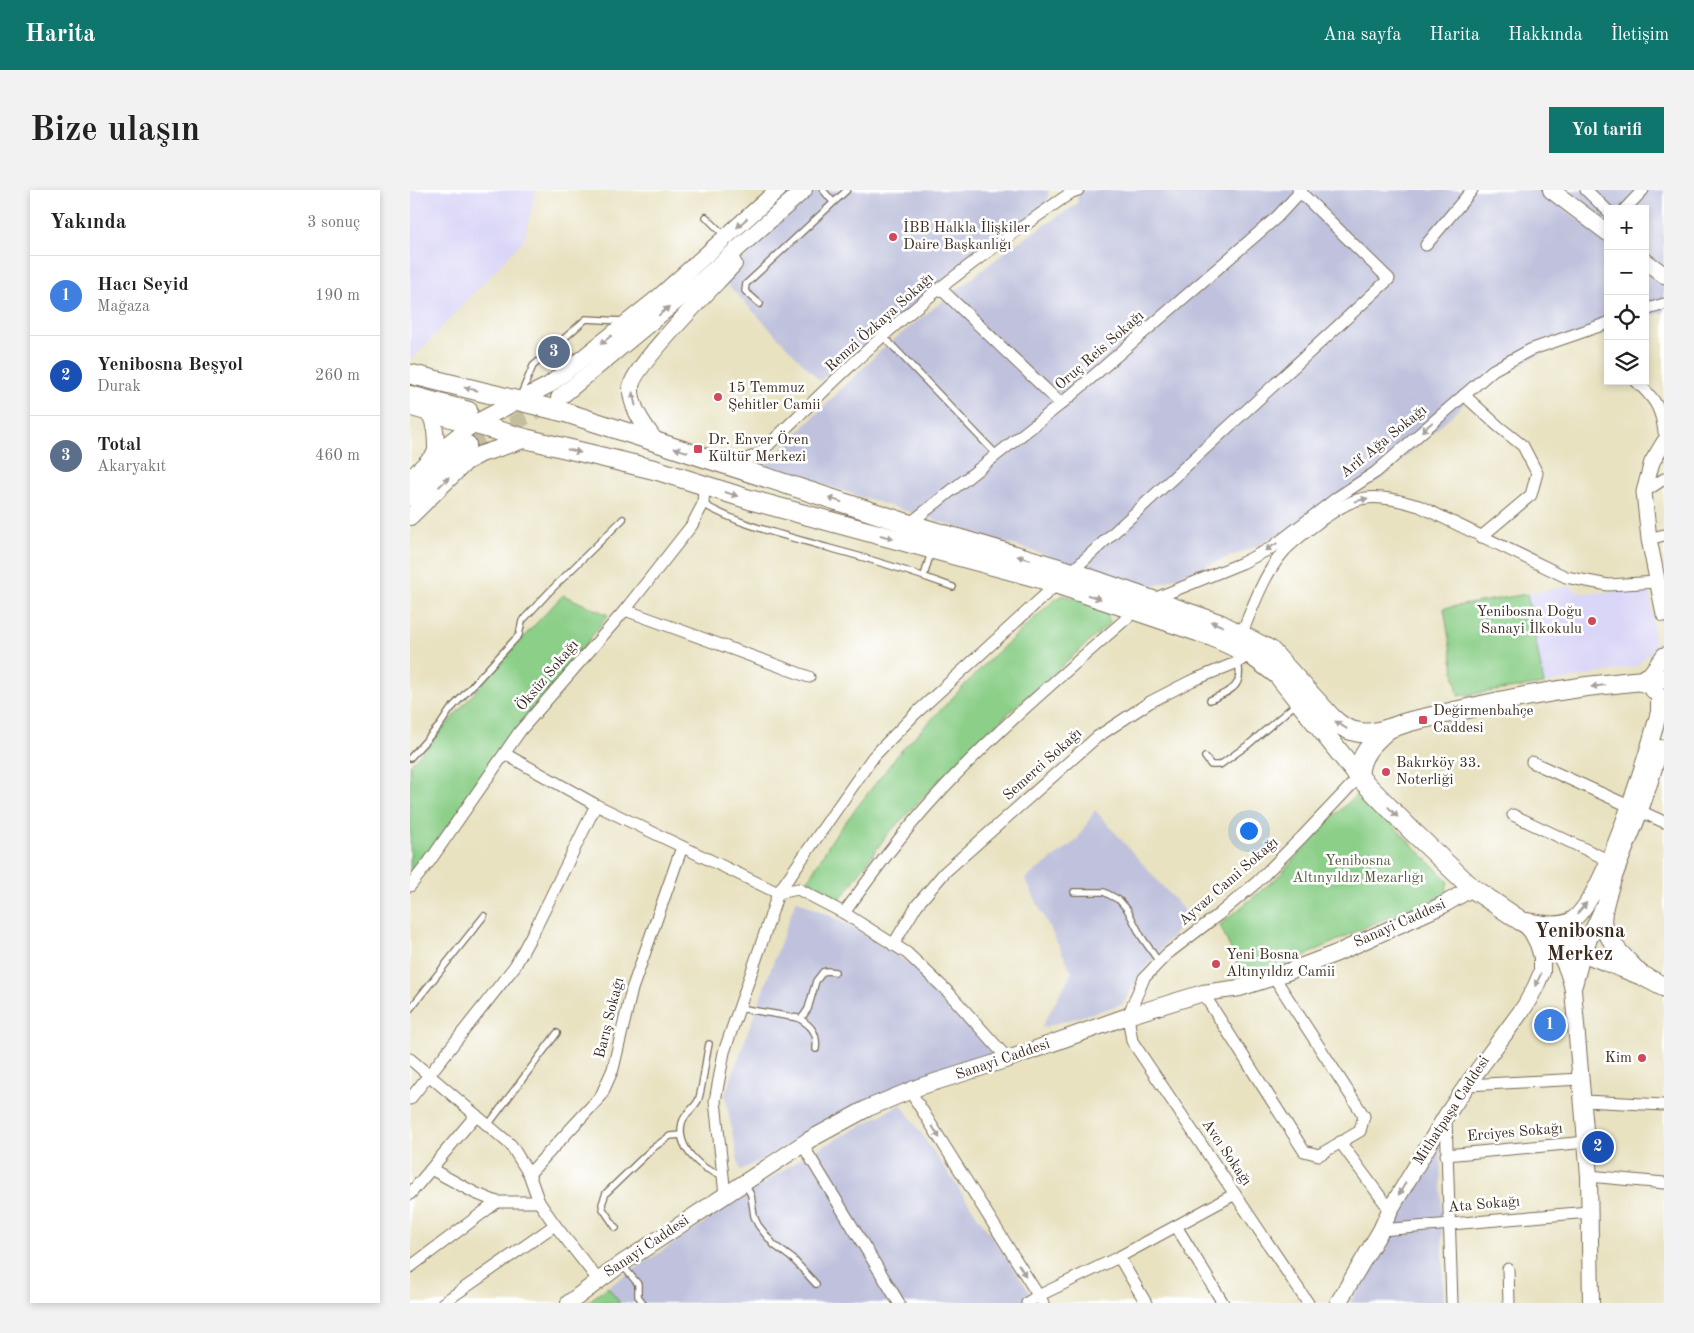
<!DOCTYPE html>
<html lang="tr">
<head>
<meta charset="utf-8">
<style>
  body { margin:0; font-family:"Old Standard TT",serif; background:#f2f2f2; color:#222 }
  .controls { position:absolute; right:15px; top:15px; display:grid; overflow:hidden; border-radius:0px; box-shadow:0 2px 8px #0003 }
  .controls button { width:45px; height:45px; display:grid; place-items:center; padding:0; border:0; border-bottom:1px solid #e0e0e0; background:#fff; color:#222; font:25px sans-serif }
  .you { position:absolute; left:838px; top:640px; width:18px; height:18px; margin:-12px; border:4px solid #fff; border-radius:50%; background:#1a73e8; box-shadow:0 0 0 8px #1a73e833 }
  .badge { display:grid; place-items:center; width:32px; height:32px; border-radius:50%; background:#0f766e; color:#fff; font-size:16px; font-weight:700 }
  .pin { position:absolute; translate:-50% -50%; border:2px solid #fff; box-shadow:0 1px 5px #0006 }
  .list { margin:0; padding:0; list-style:none }
  h2 { display:flex; justify-content:space-between; align-items:center; height:65px; margin:0; padding:0 20px; font-size:21px }
  h2 small { font-size:16px; font-weight:400; color:#767676 }
  .list li { display:grid; grid-template-columns:32px 1fr auto; gap:15px; align-items:center; box-sizing:border-box; height:80px; padding:0 20px; border-top:1px solid #e0e0e0 }
  .list b { display:block; font-size:19px; white-space:nowrap }
  .list p { margin:0; font-size:16px; white-space:nowrap; color:#767676 }
  .list em { font-size:16px; font-style:normal; color:#767676 }
  .icon { flex:none; width:28px; height:28px; fill:none; stroke:currentColor; stroke-width:2; stroke-linecap:round; stroke-linejoin:round }
  .map { position:relative; flex:none; width:1254px; height:1113px; overflow:hidden; border-radius:0px }
  header { display:flex; align-items:center; gap:30px; box-sizing:border-box; height:70px; padding:0 25px; background:#0f766e; color:#fff }
  header strong { font-size:24px }
  nav { display:flex; gap:28px; margin-inline-start:auto; font-size:18px }
  .intro { display:flex; align-items:center; justify-content:space-between; box-sizing:border-box; height:120px; padding:0 30px }
  h1 { margin:0; font-size:35px }
  .button { padding:12px 22px; border-radius:0px; background:#0f766e; color:#fff; font-size:18px; font-weight:700 }
  main { display:flex; gap:30px; padding:0 30px }
  aside { flex:1; background:#fff; border-radius:0px; box-shadow:0 2px 8px #0003 }
  .map>svg:first-child { display:block }
  .built { fill:#dad6f7 }
  .industrial { fill:#c0c2dd }
  .green { fill:#8bcf88; stroke:#637c53 }
  .lines { fill:none; stroke-linecap:round; stroke-linejoin:round }
  .secondary-tunnel { stroke:#c5bda0; stroke-width:16; stroke-dasharray:16 8; stroke-linecap:butt }
  .service-casing { stroke:#786a57; stroke-width:8 }
  .minor-casing { stroke:#786a57; stroke-width:13 }
  .tertiary-casing { stroke:#786a57; stroke-width:17 }
  .secondary-casing { stroke:#786a57; stroke-width:18 }
  .primary-casing { stroke:#786a57; stroke-width:21 }
  .service { stroke:#fff; stroke-width:5.5 }
  .minor { stroke:#fff; stroke-width:11 }
  .tertiary { stroke:#fff; stroke-width:15 }
  .secondary { stroke:#fff; stroke-width:16 }
  .primary { stroke:#fff; stroke-width:19 }
  .oneway { fill:#a79f9a }
  .poi-dot { fill:#d1495b; stroke:#fff; stroke-width:2 }
  .labels { text-anchor:middle; dominant-baseline:central; stroke-width:5; stroke-linejoin:round; paint-order:stroke }
  .poi-label { font-size:15px; fill:#3b2a1e; stroke:#fff; text-anchor:start }
  .street-label { font-size:15px; fill:#3b2a1e; stroke:#fff }
  .park-label { font-size:15px; fill:#535c3e; stroke:#fff }
  .district-label { font-size:20px; font-weight:bold; fill:#3b2a1e; stroke:#fff }
</style>
</head>
<body>
<header>
<strong>Harita</strong>
<nav><a>Ana sayfa</a><a>Harita</a><a>Hakkında</a><a>İletişim</a></nav>
</header>
<div class="intro"><h1>Bize ulaşın</h1><a class="button">Yol tarifi</a></div>
<main>
<aside>
<h2>Yakında<small>3 sonuç</small></h2>
<ul class="list">
<li><span class="badge" style="background:#3f7fe0">1</span><div><b>Hacı Seyid</b><p>Mağaza</p></div><em>190 m</em></li>
<li><span class="badge" style="background:#1a4fb4">2</span><div><b>Yenibosna Beşyol</b><p>Durak</p></div><em>260 m</em></li>
<li><span class="badge" style="background:#5c6f8a">3</span><div><b>Total</b><p>Akaryakıt</p></div><em>460 m</em></li>
</ul>
</aside>
<div class="map">
<svg width="1254" height="1113" viewBox="0 0 1254 1113">
  <rect width="100%" height="100%" fill="#fff"/>
  <filter id="ink" filterUnits="userSpaceOnUse"><feTurbulence type="fractalNoise" baseFrequency=".02" numOctaves="2"/><feDisplacementMap in="SourceGraphic" scale="10" xChannelSelector="R" yChannelSelector="G"/><feConvolveMatrix kernelMatrix="1 2 1 2 8 2 1 2 1" color-interpolation-filters="sRGB"/></filter>
  <filter id="wash" filterUnits="userSpaceOnUse"><feTurbulence type="fractalNoise" baseFrequency=".0096" numOctaves="4" result="noise"/><feDisplacementMap in="SourceGraphic" scale="20" xChannelSelector="R" yChannelSelector="G"/><feGaussianBlur stdDeviation="1.12" result="paint"/><feColorMatrix in="noise" values="0 0 0 0 0 0 0 0 0 0 0 0 0 0 0 0 0 1.4 0 .05"/><feComposite in="paint" operator="in"/></filter>
  <g filter="url(#wash)">
    <rect width="100%" height="100%" fill="#e8e2c1"/>
    <g class="built">
      <path d="M0 0H126L114 50 0 171Z"/>
      <path d="M1159 396 1170 403 1204 402 1240 399 1245 457 1227 476 1134 494 1117 404Z"/>
    </g>
    <g class="industrial">
      <path d="M405 0H639L637 13 410 191 314 91 371 28Z"/>
      <path d="M668 0H1130L1198 52V139L1152 153 1082 189 972 288 847 356 740 398 354 276 473 158 604 55 667 14Z"/>
      <path d="M1158 0H1254V78L1235 62V19H1198V32Z"/>
      <path d="M1235 81 1254 95V122L1235 128Z"/>
      <path d="M685 620 779 726 733 780 713 814 631 838 662 782 615 689 667 650Z"/>
      <path d="M386 710 441 736 505 777 584 865 397 945 330 981 315 905Z"/>
      <path d="M491 914 627 1113H210L198 1097 393 967Z"/>
      <path d="M1030 951 1034 1113H940Z"/>
    </g>
    <g class="green">
      <path d="M1117 404 1134 494 1048 506 1034 418Z"/>
      <path d="M153 405 198 425 0 686V574L17 557 104 457Z"/>
      <path d="M652 405 665 408 697 423 700 433 563 555 476 646 430 710 398 690 423 648 490 562 574 475 642 412Z"/>
      <path d="M950 602 1038 691 1035 705 962 734 875 775 833 787 810 735 870 685 919 630Z"/>
      <path d="M198 1097 210 1113H176Z"/>
    </g>
  </g>
  <g filter="url(#ink)">
    <g class="lines">
      <path class="secondary-tunnel" d="M58 254 101 235 141 213"/>
      <defs>
        <g id="service">
          <path d="M413 0 423 12"/>
          <path d="M296 27 314 45"/>
          <path d="M350 114 335 101 336 94 437 0"/>
          <path d="M473 146 587 265"/>
          <path d="M111 204 123 176 176 129 212 131"/>
          <path d="M293 314C331 336 377 346 419 358 461 369 502 382 543 397"/>
          <path d="M514 386 521 362"/>
          <path d="M800 510C820 501 834 498 828 472"/>
          <path d="M795 567 801 575H810L839 554 887 513"/>
          <path d="M0 568 30 535 40 520 109 445 112 431 140 401 213 329"/>
          <path d="M664 702H694L709 710 717 719 731 746 749 772"/>
          <path d="M329 818 388 828C401 835 408 843 406 859"/>
          <path d="M0 819 74 726"/>
          <path d="M391 829 398 819 406 791 413 782 417 781 425 782"/>
          <path d="M299 854C295 871 294 890 289 908 287 917 274 923 272 933 266 957 291 981 313 985"/>
          <path d="M78 935 147 843"/>
          <path d="M335 994 341 1005 344 1026 348 1035 364 1055 383 1069 406 1094"/>
          <path d="M206 1038 193 1019 192 1014 196 1003 243 958 260 946 271 945"/>
          <path d="M213 1076 228 1094V1106L233 1113"/>
        </g>
        <g id="minor">
          <path d="M1176 0 1198 21"/>
          <path d="M1215 19 1233 0"/>
          <path d="M1016 55 1062 0"/>
          <path d="M530 98 651 214"/>
          <path d="M1235 120 1254 114"/>
          <path d="M1226 191C1244 208 1251 217 1254 242"/>
          <path d="M1054 205 1088 236 1113 256 1127 283 1121 305 1071 347"/>
          <path d="M320 274 329 272 349 264C390 225 430 184 473 146 532 93 597 47 662 2L668 0"/>
          <path d="M1234 302 1254 289"/>
          <path d="M499 334 651 214 867 27 892 0"/>
          <path d="M1239 349 1254 345"/>
          <path d="M661 382 979 89 888 0"/>
          <path d="M741 410 832 373 861 358 928 307 966 282 1083 180 1120 160 1198 133"/>
          <path d="M215 420 399 487"/>
          <path d="M831 445C843 417 854 383 875 360 887 348 901 338 914 328 927 320 940 310 956 308 974 306 991 311 1009 316L1156 387 1198 395 1247 392"/>
          <path d="M95 564 186 615 368 703 388 699 434 723 497 763 538 802 598 869"/>
          <path d="M1122 572 1219 616"/>
          <path d="M1230 621 1254 632"/>
          <path d="M1103 625 1198 670"/>
          <path d="M0 696 19 672 110 541 215 420 282 335 293 314 294 295"/>
          <path d="M434 723C463 683 492 643 525 607 587 539 657 481 725 421"/>
          <path d="M483 755 507 715 535 682 687 547 740 512 781 491 828 472 840 464"/>
          <path d="M793 803 894 961 909 965 950 941 954 926 864 787"/>
          <path d="M0 869 101 955 119 984 129 1012 145 1035 189 1091"/>
          <path d="M1057 895 1172 889"/>
          <path d="M500 901 633 1113"/>
          <path d="M0 909 105 776 127 735 186 615"/>
          <path d="M1174 911 1254 915"/>
          <path d="M1036 928 1042 1113"/>
          <path d="M930 952 980 1020"/>
          <path d="M392 954 489 1113"/>
          <path d="M1036 965 1177 952"/>
          <path d="M21 979 65 1003 87 1012H129"/>
          <path d="M119 984 191 906 203 879 222 799 272 657"/>
          <path d="M1179 986 1254 993"/>
          <path d="M0 1004 66 925"/>
          <path d="M315 1005 305 911 314 862 355 743 368 703 463 567 505 524 647 394"/>
          <path d="M766 1036 813 1113"/>
          <path d="M971 1040 1179 1022"/>
          <path d="M0 1077 87 1012"/>
          <path d="M1098 1079 1099 1113"/>
          <path d="M33 1113 145 1035"/>
          <path d="M617 1113 628 1106 709 1067"/>
          <path d="M736 1113 709 1067 825 1004"/>
          <path d="M898 1113 722 851 718 826 734 788 757 764 808 725 847 692 892 647 949 587"/>
        </g>
        <g id="tertiary">
          <path d="M1254 252 1242 272 1234 302 1239 349 1254 424"/>
          <path d="M1227 491 1240 484 1254 465"/>
        </g>
        <g id="secondary">
          <path d="M1141 0 1198 43"/>
          <path d="M1235 71 1254 85"/>
          <path d="M0 204 59 220"/>
          <path d="M149 208 292 90 394 0"/>
          <path d="M19 221C26 236 26 247 26 263"/>
          <path d="M246 252C235 236 220 218 221 197 222 177 306 94 324 74"/>
          <path d="M0 289 26 263 63 234 139 195 249 107 368 0"/>
          <path d="M0 308 35 272 58 254"/>
          <path d="M0 327 56 272 71 264 117 249"/>
          <path d="M1116 731C1130 733 1149 738 1162 730 1194 709 1238 563 1249 522V506L1239 496 1227 491"/>
          <path d="M1129 744C1150 759 1158 776 1163 800L1179 986 1181 1113"/>
          <path d="M1232 785C1221 772 1198 753 1194 737 1188 713 1222 646 1230 620 1238 599 1244 578 1250 558"/>
          <path d="M1164 795 1173 762 1192 720"/>
          <path d="M159 1113 211 1074 399 950 458 918 509 897 598 869 718 826 793 803 830 798 864 787 927 763 1033 715 1062 698"/>
          <path d="M928 1113 971 1040 980 1020 1036 926 1057 895 1115 816 1125 798 1132 782V767L1128 754 1122 742 1113 732"/>
        </g>
        <g id="primary">
          <path d="M0 184 154 222 499 334 661 382 810 434 860 460 921 527C931 537 940 542 954 543 970 544 986 535 1002 531 1024 526 1047 521 1069 516 1130 502 1192 493 1254 489"/>
          <path d="M0 216 117 249 246 280 341 310 629 388 801 446 840 464 868 485 949 587 1000 639 1062 698 1111 731 1173 762 1233 786 1254 797"/>
          <path d="M949 587C948 566 963 552 978 539"/>
        </g>
      </defs>
      <use href="#service" class="service-casing"/>
      <use href="#minor" class="minor-casing"/>
      <use href="#tertiary" class="tertiary-casing"/>
      <use href="#secondary" class="secondary-casing"/>
      <use href="#primary" class="primary-casing"/>
      <use href="#service" class="service"/>
      <use href="#minor" class="minor"/>
      <use href="#tertiary" class="tertiary"/>
      <use href="#secondary" class="secondary"/>
      <use href="#primary" class="primary"/>
    </g>
    <defs><path id="oneway-solid" d="M-6-.8H1V-3.2L6.5 0L1 3.2V.8H-6Z" transform="scale(1.25)"/></defs>
    <g class="oneway">
      <use href="#oneway-solid" transform="translate(332 33) rotate(138)"/>
      <use href="#oneway-solid" transform="translate(254 121) rotate(-40)"/>
      <use href="#oneway-solid" transform="translate(196 150) rotate(141)"/>
      <use href="#oneway-solid" transform="translate(61 199) rotate(-166)"/>
      <use href="#oneway-solid" transform="translate(224 209) rotate(-103)"/>
      <use href="#oneway-solid" transform="translate(1017 237) rotate(139)"/>
      <use href="#oneway-solid" transform="translate(271 260) rotate(-162)"/>
      <use href="#oneway-solid" transform="translate(164 261) rotate(14)"/>
      <use href="#oneway-solid" transform="translate(34 292) rotate(-44)"/>
      <use href="#oneway-solid" transform="translate(321 304) rotate(18)"/>
      <use href="#oneway-solid" transform="translate(425 310) rotate(-162)"/>
      <use href="#oneway-solid" transform="translate(951 310) rotate(-14)"/>
      <use href="#oneway-solid" transform="translate(477 347) rotate(15)"/>
      <use href="#oneway-solid" transform="translate(861 357) rotate(148)"/>
      <use href="#oneway-solid" transform="translate(614 368) rotate(-164)"/>
      <use href="#oneway-solid" transform="translate(684 407) rotate(18)"/>
      <use href="#oneway-solid" transform="translate(807 434) rotate(-158)"/>
      <use href="#oneway-solid" transform="translate(1188 496) rotate(173)"/>
      <use href="#oneway-solid" transform="translate(931 535) rotate(-147)"/>
      <use href="#oneway-solid" transform="translate(983 622) rotate(46)"/>
      <use href="#oneway-solid" transform="translate(1172 718) rotate(-49)"/>
      <use href="#oneway-solid" transform="translate(1128 790) rotate(116)"/>
      <use href="#oneway-solid" transform="translate(526 942) rotate(58)"/>
      <use href="#oneway-solid" transform="translate(992 999) rotate(121)"/>
      <use href="#oneway-solid" transform="translate(612 1080) rotate(58)"/>
    </g>
  </g>
  <g class="poi-dot">
    <circle cx="483" cy="47" r="5"/>
    <circle cx="308" cy="207" r="5"/>
    <rect x="283" y="254" width="10" height="10" rx="2.5"/>
    <circle cx="1182" cy="431" r="5"/>
    <rect x="1008" y="525" width="10" height="10" rx="2.5"/>
    <circle cx="976" cy="582" r="5"/>
    <circle cx="806" cy="774" r="5"/>
    <circle cx="1232" cy="868" r="5"/>
  </g>
  <g class="labels">
    <g class="poi-label">
      <text x="493" y="38">İBB Halkla İlişkiler<tspan x="493" dy="17">Daire Başkanlığı</tspan></text>
      <text x="318" y="198">15 Temmuz<tspan x="318" dy="17">Şehitler Camii</tspan></text>
      <text x="298" y="250">Dr. Enver Ören<tspan x="298" dy="17">Kültür Merkezi</tspan></text>
      <text x="1172" y="422" text-anchor="end">Yenibosna Doğu<tspan x="1172" dy="17">Sanayi İlkokulu</tspan></text>
      <text x="1023" y="521">Değirmenbahçe<tspan x="1023" dy="17">Caddesi</tspan></text>
      <text x="986" y="573">Bakırköy 33.<tspan x="986" dy="17">Noterliği</tspan></text>
      <text x="816" y="765">Yeni Bosna<tspan x="816" dy="17">Altınyıldız Camii</tspan></text>
      <text x="1222" y="868" text-anchor="end">Kim</text>
    </g>
    <g class="street-label">
      <text transform="translate(470 133) rotate(-42)">Remzi Özkaya Sokağı</text>
      <text transform="translate(690 161) rotate(-41)">Oruç Reis Sokağı</text>
      <text transform="translate(974 252) rotate(-39)">Arif Ağa Sokağı</text>
      <text transform="translate(138 486) rotate(-50)">Öksüz Sokağı</text>
      <text transform="translate(633 575) rotate(-42)">Semerci Sokağı</text>
      <text transform="translate(819 692) rotate(-41)">Ayvaz Cami Sokağı</text>
      <text transform="translate(990 734) rotate(-24)">Sanayi Caddesi</text>
      <text transform="translate(200 828) rotate(-76)">Barış Sokağı</text>
      <text transform="translate(593 870) rotate(-19)">Sanayi Caddesi</text>
      <text transform="translate(1042 921) rotate(-57)">Mithatpaşa Caddesi</text>
      <text transform="translate(1105 943) rotate(-5)">Erciyes Sokağı</text>
      <text transform="translate(816 963) rotate(56)">Avcı Sokağı</text>
      <text transform="translate(1074 1015) rotate(-5)">Ata Sokağı</text>
      <text transform="translate(237 1057) rotate(-34)">Sanayi Caddesi</text>
    </g>
    <g class="park-label">
      <text x="948" y="671">Yenibosna<tspan x="948" dy="17">Altınyıldız Mezarlığı</tspan></text>
    </g>
    <g class="district-label">
      <text x="1170" y="742">Yenibosna<tspan x="1170" dy="23">Merkez</tspan></text>
    </g>
  </g>
</svg>
<div class="controls">
<button>+</button>
<button>−</button>
<button><svg class="icon" aria-label="locate" viewBox="0 0 24 24"><circle cx="12" cy="12" r="6"/><path d="M12 2v4M12 18v4M2 12h4M18 12h4"/></svg></button>
<button><svg class="icon" aria-label="layers" viewBox="0 0 24 24"><path d="M12 4l9 5-9 5-9-5zM3 14l9 5 9-5"/></svg></button>
</div>
<div class="you"></div>
<div class="pin badge" style="left:1140px;top:835px;background:#3f7fe0">1</div>
<div class="pin badge" style="left:1188px;top:957px;background:#1a4fb4">2</div>
<div class="pin badge" style="left:144px;top:162px;background:#5c6f8a">3</div>
</div>
</main>
</body>
</html>
